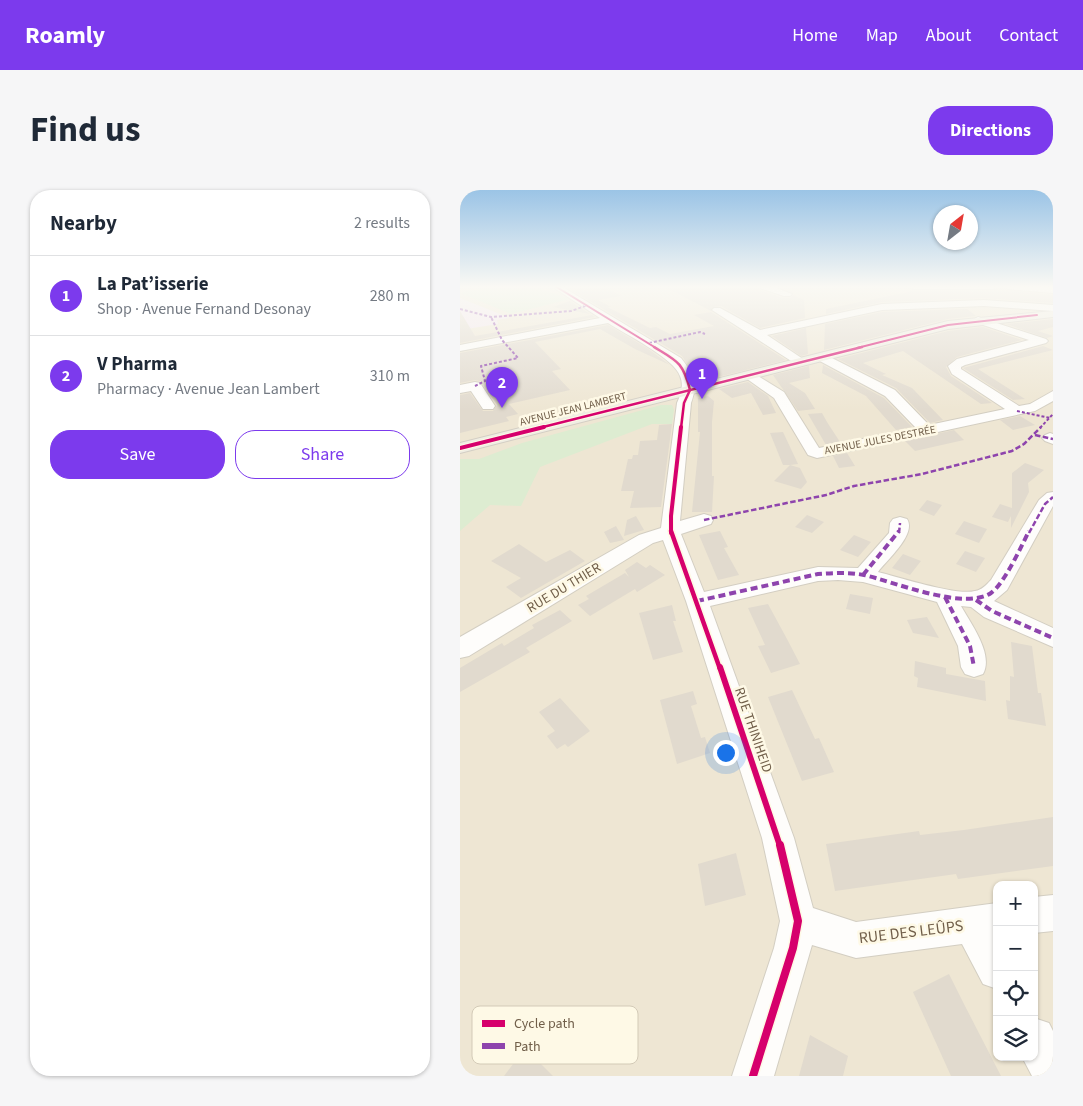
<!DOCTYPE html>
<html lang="en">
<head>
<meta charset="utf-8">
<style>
  body { margin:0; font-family:"Source Sans 3",sans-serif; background:#f6f6f7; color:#1f2937 }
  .controls { position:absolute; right:15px; bottom:15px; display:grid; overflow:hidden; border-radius:10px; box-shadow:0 1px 4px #0004 }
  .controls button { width:45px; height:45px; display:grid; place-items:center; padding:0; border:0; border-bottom:1px solid #e0e1e3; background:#fff; color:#1f2937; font:25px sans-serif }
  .compass { position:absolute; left:473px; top:15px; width:45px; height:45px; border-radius:50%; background:#fff; box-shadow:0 1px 4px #0004; rotate:31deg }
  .you { position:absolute; left:265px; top:562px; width:18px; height:18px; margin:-12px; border:4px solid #fff; border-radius:50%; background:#1a73e8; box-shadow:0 0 0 8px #1a73e833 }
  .badge { display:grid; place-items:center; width:32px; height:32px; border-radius:50%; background:#7c3aed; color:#fff; font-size:16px; font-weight:700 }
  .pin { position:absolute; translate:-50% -41px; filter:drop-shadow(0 1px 2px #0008) }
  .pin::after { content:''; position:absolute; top:26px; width:18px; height:15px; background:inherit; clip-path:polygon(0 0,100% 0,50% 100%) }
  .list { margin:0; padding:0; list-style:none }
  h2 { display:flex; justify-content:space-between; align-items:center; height:65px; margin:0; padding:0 20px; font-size:21px }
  h2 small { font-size:16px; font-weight:400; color:#747a83 }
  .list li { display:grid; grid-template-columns:32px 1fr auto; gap:15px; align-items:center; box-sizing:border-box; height:80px; padding:0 20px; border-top:1px solid #e0e1e3 }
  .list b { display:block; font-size:19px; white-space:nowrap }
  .list p { margin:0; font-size:16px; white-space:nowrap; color:#747a83 }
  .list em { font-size:16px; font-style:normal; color:#747a83 }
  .actions { display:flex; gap:10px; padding:15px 20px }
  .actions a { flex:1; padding:11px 0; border:1px solid #7c3aed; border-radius:20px; text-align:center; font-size:18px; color:#7c3aed }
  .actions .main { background:#7c3aed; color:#fff }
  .icon { flex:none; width:28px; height:28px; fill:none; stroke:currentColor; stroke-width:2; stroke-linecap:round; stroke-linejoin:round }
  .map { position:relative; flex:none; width:593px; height:886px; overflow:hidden; border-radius:20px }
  header { display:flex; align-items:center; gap:30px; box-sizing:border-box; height:70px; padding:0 25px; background:#7c3aed; color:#fff }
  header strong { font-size:24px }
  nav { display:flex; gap:28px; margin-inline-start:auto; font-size:18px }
  .intro { display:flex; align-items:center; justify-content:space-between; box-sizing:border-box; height:120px; padding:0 30px }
  h1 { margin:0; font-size:35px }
  .button { padding:12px 22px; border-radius:20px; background:#7c3aed; color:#fff; font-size:18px; font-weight:700 }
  main { display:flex; gap:30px; padding:0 30px }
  aside { flex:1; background:#fff; border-radius:20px; box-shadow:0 1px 4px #0004 }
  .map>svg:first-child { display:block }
  .residential { fill:#eee6d3; fill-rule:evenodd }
  .education { fill:#f3e6ef }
  .green { fill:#ddecd1 }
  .building { fill:#e1dace }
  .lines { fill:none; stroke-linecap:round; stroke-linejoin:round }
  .minor-casing { stroke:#d3cec2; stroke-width:2 }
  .major-casing { stroke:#d3cec4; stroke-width:2 }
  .minor { fill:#fefdfb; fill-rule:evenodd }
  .major { fill:#f0eee3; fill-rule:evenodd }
  .quiet-far2 { stroke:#8e44ad; stroke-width:2; stroke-dasharray:3 2; stroke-linecap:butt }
  .quiet-far1 { stroke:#8e44ad; stroke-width:2.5; stroke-dasharray:5.5 2.5; stroke-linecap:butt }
  .quiet { stroke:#8e44ad; stroke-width:4; stroke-dasharray:7 4; stroke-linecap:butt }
  .cycleway-far5-casing { stroke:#fef9e6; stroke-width:3 }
  .cycleway-far4-casing { stroke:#fef9e6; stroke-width:4.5 }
  .cycleway-far3-casing { stroke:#fef9e6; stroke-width:6 }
  .cycleway-far2-casing { stroke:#fef9e6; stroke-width:8 }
  .cycleway-far1-casing { stroke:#fef9e6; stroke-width:9 }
  .cycleway-casing { stroke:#fef9e6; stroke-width:11 }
  .cycleway-far5 { stroke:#d6006c; stroke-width:2 }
  .cycleway-far4 { stroke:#d6006c; stroke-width:2.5 }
  .cycleway-far3 { stroke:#d6006c; stroke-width:4 }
  .cycleway-far2 { stroke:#d6006c; stroke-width:4.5 }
  .cycleway-far1 { stroke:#d6006c; stroke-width:6 }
  .cycleway { stroke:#d6006c; stroke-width:8 }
  .labels { text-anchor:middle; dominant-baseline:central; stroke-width:5; stroke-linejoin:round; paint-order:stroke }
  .far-street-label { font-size:11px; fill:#705e49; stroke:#fef9e6 }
  .street-label { font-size:14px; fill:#705e49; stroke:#fef9e6 }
  .near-street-label { font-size:16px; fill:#705e49; stroke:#fef9e6 }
  .key { fill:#fef9e6; stroke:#d3cab7; stroke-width:1 }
  .key-label { font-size:14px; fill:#705e49 }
</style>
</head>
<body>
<header>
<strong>Roamly</strong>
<nav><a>Home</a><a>Map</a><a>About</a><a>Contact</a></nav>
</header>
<div class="intro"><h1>Find us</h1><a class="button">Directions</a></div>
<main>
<aside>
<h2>Nearby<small>2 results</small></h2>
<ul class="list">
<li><span class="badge">1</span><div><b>La Pat’isserie</b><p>Shop · Avenue Fernand Desonay</p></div><em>280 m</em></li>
<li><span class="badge">2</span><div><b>V Pharma</b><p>Pharmacy · Avenue Jean Lambert</p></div><em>310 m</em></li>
</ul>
<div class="actions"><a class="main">Save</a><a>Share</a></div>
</aside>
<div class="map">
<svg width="593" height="886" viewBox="0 0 593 886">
  <rect width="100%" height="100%" fill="#f5f2e6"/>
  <path class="residential" d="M0 96H593V886H0ZM537 695H574V867H537Z"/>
  <path class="education" d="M0 108 50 128 37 130 38 134 0 140Z"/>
  <g class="green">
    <path d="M34 96H72L110 109 51 124 0 103Z"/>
    <path d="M201 215H212L214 220 212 234H192L80 277 61 316 30 315 0 341V269H19L62 253Z"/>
  </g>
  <g class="building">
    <path d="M144 96 161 106 138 110 151 117H147L190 138 196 137 210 144 254 136 234 125 251 122 326 170 246 190 232 182 222 166 111 100Z"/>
    <path d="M203 96H297L299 100 323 108H330L333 105 344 110 345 128 300 138 261 116 253 117 251 121Z"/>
    <path d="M539 99 593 105V113L524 108 422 112 366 124V119L453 101H509L512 103 514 101Z"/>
    <path d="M110 111 130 124 93 117Z"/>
    <path d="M507 119 516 126 488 129 364 160 365 134 422 122Z"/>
    <path d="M0 121 15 146 132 125 135 127 0 153Z"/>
    <path d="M593 129V137L578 141 593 146 587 148 546 134Z"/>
    <path d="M148 135 187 158 210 175 175 159 140 139 75 152 101 179 92 181 110 200 49 214 58 224 46 227 49 231 0 243V205L10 203 23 221H33L37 215 20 191 15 190 0 193V163Z"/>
    <path d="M523 137 562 150 497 167 486 177 491 186 532 213 521 214 443 161 403 173 426 184 422 185 452 198 483 230 470 233 436 198 378 169 488 141Z"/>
    <path d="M346 138 348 164 341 166 312 146Z"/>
    <path d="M583 156 593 160 518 179 565 209 553 210 503 178Z"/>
    <path d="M363 175 424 208 452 237 436 240 406 206 362 183Z"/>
    <path d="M349 176 350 188 329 193 345 203 355 219 338 221 313 185Z"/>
    <path d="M288 192 308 206 316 223 303 225 291 203 272 208 259 199Z"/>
    <path d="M248 206 254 211 252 232V286H254L252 322H232L240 242H238V208Z"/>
    <path d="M362 223 367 232 380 252 366 255 348 224Z"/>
    <path d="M560 226 575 235 553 240 540 230Z"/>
    <path d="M212 234 201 317 170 318 174 301H161L168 269H172L173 265H178L180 251 197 250 199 235Z"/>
    <path d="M494 240 504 250 455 261 445 251Z"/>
    <path d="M323 242 338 274 330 275 340 278 347 292 341 299 314 291 330 275H323L310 243Z"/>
    <path d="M387 263 395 276 379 278 373 266Z"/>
    <path d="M565 273 584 280 568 293 569 302 551 338V326L548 332 532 327 540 314 552 318V283Z"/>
    <path d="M467 310 482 315 474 326 459 320Z"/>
    <path d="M347 325 364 332 352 343 335 337Z"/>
    <path d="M176 326 184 340 164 346 167 330Z"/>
    <path d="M504 331 527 339 519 353 495 344Z"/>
    <path d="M156 336 164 350 150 353 144 342Z"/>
    <path d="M260 341 268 357 264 358 279 385 258 390 239 345Z"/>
    <path d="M394 345 411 352 398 367 380 360Z"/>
    <path d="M59 354 86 372 110 360 125 371 61 408 46 397 61 388 31 371Z"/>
    <path d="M505 361 525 368 516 382 496 374Z"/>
    <path d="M443 364 461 371 450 385 432 378Z"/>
    <path d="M177 372 186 378 190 375 205 385 177 402 175 399 130 426 118 415 129 409 126 406 165 383 169 387 165 380Z"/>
    <path d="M390 404 413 408 410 424 386 419Z"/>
    <path d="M308 414 327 449 340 474 311 483 298 456 305 455 288 418Z"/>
    <path d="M212 415 216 431H213L223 462 193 470 179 423Z"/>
    <path d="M100 420 112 431 66 458 70 462 0 502V478L42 453 44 456 74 438 72 435Z"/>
    <path d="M467 427 479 448 453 443 447 430Z"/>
    <path d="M551 452 572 456 578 503H581L586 536 548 529 546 510 550 511V486L554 487Z"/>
    <path d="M455 471 486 478V484L525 491 526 511 457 497 458 488 454 486Z"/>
    <path d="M332 500 355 549 359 548 374 582 342 591 308 507Z"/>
    <path d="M233 501 237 514 231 516 241 548 245 547 250 563 217 574 200 510Z"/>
    <path d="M100 508 130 541 108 557 105 554 97 559 87 546 95 541 79 522Z"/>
    <path d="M593 627V676L498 689 496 684 375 701 366 654 459 641 460 645 504 640Z"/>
    <path d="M276 663 286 705 245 716 238 674Z"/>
    <path d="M489 784 505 816 541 886H491L453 802Z"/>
    <path d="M350 845 388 866 383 886H339Z"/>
    <path d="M65 858 93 886H44Z"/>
  </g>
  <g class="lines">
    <defs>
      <g id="minor">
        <path d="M91 96H101L221 168C233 183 238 195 231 213L220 331 244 324 251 326 253 330 251 334 221 344 244 402 358 377 398 378 429 343 430 333 433 329 440 327 447 329C457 344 427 370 418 382 438 387 497 406 515 401 522 400 526 395 531 390L579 310 587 303 593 302V316L547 400 534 411 593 438V457L524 427 511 417 501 416C511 434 534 464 523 484L514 487 505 484 501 477 498 456 477 412 403 392 378 390 358 391 250 416 334 648 353 718 396 732 537 713V799L523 794 502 754 396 768 352 755 314 886H272L314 758 320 731 302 648 226 411 203 350 193 353 9 466 0 468V447L179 345 201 338 217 213C221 204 224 195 220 186 214 168 165 144 148 133L0 161V155L140 128Z"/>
        <path d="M299 96H311L332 104 330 106H324L300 98Z"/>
        <path d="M449 96H538L534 99H453Z"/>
        <path d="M544 96 593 97V103L548 99Z"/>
        <path d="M524 110 593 115V121L524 116 422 120 307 145 343 169 345 172 339 176 252 120 254 118H260L300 140 422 114Z"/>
        <path d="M518 127 586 149 588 151 586 153 505 175 501 177V179L559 216 570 214 593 201V211L575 221 357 268 348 265 314 208 283 186 285 183H293L324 202 359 258 456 238 425 206 358 170 356 167 362 163 435 200 469 235 545 219 492 184 488 176 497 169 569 150 514 132 513 130Z"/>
        <path d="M15 192 20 193 35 216 33 219H23L11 201 0 203V195Z"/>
        <path d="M590 243 593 244V254L585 251 582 248 585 245Z"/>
        <path d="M593 705V741L574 743V707Z"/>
        <path d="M574 828 589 833 593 841V886H572L562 867H574Z"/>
      </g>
      <path id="major" d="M593 121V127L488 139 0 263V253L488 131Z"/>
    </defs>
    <use href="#minor" class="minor-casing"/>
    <use href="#major" class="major-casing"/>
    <use href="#minor" class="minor"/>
    <use href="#major" class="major"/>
    <g class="quiet-far2">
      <path d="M0 119 31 127 111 121 128 115"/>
      <path d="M189 153 240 142 245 144"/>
      <path d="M15 196 25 191 21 176 58 168 42 150 31 127"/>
      <path d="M557 221 590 228"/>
      <path d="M580 238 593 224"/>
    </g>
    <g class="quiet-far1">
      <path d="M575 245 593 249"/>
      <path d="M244 330 366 305 394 296 462 284 552 261 564 254 581 237"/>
      <path d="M439 343 440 333"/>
      <path d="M569 343 585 314 593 307"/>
    </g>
    <g class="quiet">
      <path d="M403 385 439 341"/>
      <path d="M485 407 510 456 514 477"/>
      <path d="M516 410 532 421 593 448"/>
      <path d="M237 411 358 384C373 383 389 382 404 385 435 392 504 421 531 403 544 394 561 357 569 341"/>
    </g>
    <defs>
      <g id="cycleway-far5">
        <path d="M95 96 196 158"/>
        <path d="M397 158 488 135 577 125"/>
      </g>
      <g id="cycleway-far4">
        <path d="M194 157C217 171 223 172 230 200"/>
        <path d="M79 238 402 157"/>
        <path d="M221 238 224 213 230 200"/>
      </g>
      <g id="cycleway-far3">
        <path d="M0 258 84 237"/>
        <path d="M211 343V326L221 237"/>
      </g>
      <path id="cycleway-far2" d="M211 341 260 479"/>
      <path id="cycleway-far1" d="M260 477 320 656"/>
      <path id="cycleway" d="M293 886 333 758 338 731 320 655"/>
    </defs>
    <use href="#cycleway-far5" class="cycleway-far5-casing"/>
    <use href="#cycleway-far4" class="cycleway-far4-casing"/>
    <use href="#cycleway-far3" class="cycleway-far3-casing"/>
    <use href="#cycleway-far2" class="cycleway-far2-casing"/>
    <use href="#cycleway-far1" class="cycleway-far1-casing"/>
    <use href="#cycleway" class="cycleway-casing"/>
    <use href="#cycleway-far5" class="cycleway-far5"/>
    <use href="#cycleway-far4" class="cycleway-far4"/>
    <use href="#cycleway-far3" class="cycleway-far3"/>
    <use href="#cycleway-far2" class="cycleway-far2"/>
    <use href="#cycleway-far1" class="cycleway-far1"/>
    <use href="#cycleway" class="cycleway"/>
  </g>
  <linearGradient id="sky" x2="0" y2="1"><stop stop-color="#9bc4e6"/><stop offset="0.44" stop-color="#faf9f4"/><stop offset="1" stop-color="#faf9f4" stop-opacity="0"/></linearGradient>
  <rect width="593" height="220" fill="url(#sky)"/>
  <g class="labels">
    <g class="far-street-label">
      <text transform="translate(113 219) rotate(-14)">AVENUE JEAN LAMBERT</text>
      <text transform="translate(420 250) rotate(-11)">AVENUE JULES DESTRÉE</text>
    </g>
    <g class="street-label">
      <text transform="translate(104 398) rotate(-31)">RUE DU THIER</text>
      <text transform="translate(293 540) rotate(71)">RUE THINIHEID</text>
    </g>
    <g class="near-street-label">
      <text transform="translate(451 742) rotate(-7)">RUE DES LEÛPS</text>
    </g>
  </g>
  <rect x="12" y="816" width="166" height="58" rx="8" class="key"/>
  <rect x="22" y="830" width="23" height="7" fill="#d6006c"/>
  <rect x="22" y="853" width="23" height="6" fill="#8e44ad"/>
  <g class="key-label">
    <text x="54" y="838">Cycle path</text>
    <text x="54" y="861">Path</text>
  </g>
</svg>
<div class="controls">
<button>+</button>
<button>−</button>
<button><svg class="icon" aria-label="locate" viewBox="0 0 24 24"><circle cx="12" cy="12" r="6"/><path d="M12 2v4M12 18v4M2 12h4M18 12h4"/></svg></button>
<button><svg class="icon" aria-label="layers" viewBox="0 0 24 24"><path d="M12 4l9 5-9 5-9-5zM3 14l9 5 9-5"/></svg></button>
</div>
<svg class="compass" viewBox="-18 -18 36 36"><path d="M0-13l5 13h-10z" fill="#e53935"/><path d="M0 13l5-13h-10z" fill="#747a83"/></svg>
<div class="you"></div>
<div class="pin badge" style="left:242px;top:209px">1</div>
<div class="pin badge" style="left:42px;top:218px">2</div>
</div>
</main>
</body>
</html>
